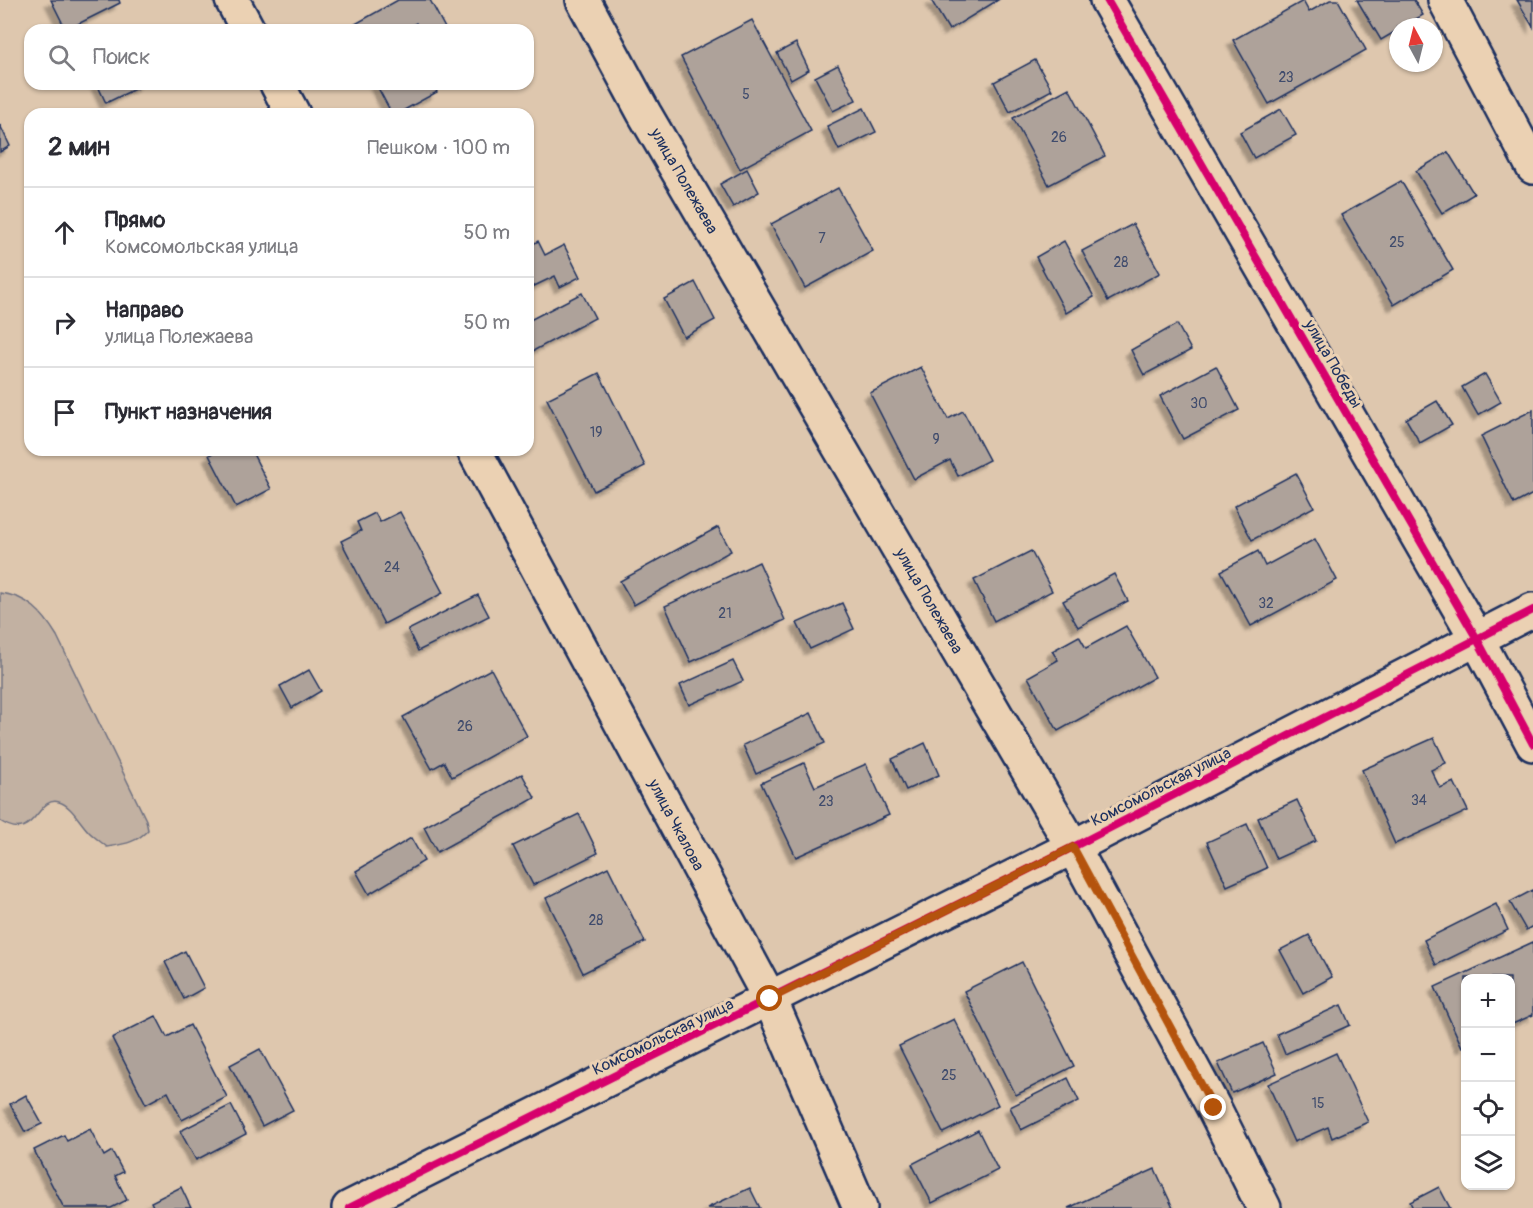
<!DOCTYPE html>
<html lang="ru">
<head>
<meta charset="utf-8">
<style>
  body { margin:0; font-family:Pangolin,sans-serif; background:#f7f7f7; color:#2b2b33 }
  .controls { position:absolute; right:18px; bottom:18px; display:grid; overflow:hidden; border-radius:12px; box-shadow:0 2px 4px #0004 }
  .controls button { width:54px; height:54px; display:grid; place-items:center; padding:0; border:0; border-bottom:2px solid #e1e1e2; background:#fff; color:#2b2b33; font:30px sans-serif }
  .compass { position:absolute; left:1389px; top:18px; width:54px; height:54px; border-radius:50%; background:#fff; box-shadow:0 2px 4px #0004; rotate:353deg }
  .stop { position:absolute; width:18px; height:18px; margin:-14px; border:4px solid #b45309; border-radius:50%; background:#fff }
  .stop.end { background:#b45309; border-color:#fff; box-shadow:0 2px 6px #0008 }
  .list { margin:0; padding:0; list-style:none }
  h2 { display:flex; justify-content:space-between; align-items:center; height:78px; margin:0; padding:0 24px; font-size:26px }
  h2 small { font-size:20px; font-weight:400; color:#7c7c81 }
  .list li { display:grid; grid-template-columns:39px 1fr auto; gap:18px; align-items:center; box-sizing:border-box; height:90px; padding:0 24px; border-top:2px solid #e1e1e2 }
  .list b { display:block; font-size:22px; white-space:nowrap }
  .list p { margin:0; font-size:20px; white-space:nowrap; color:#7c7c81 }
  .list em { font-size:20px; font-style:normal; color:#7c7c81 }
  .icon { flex:none; width:33px; height:33px; fill:none; stroke:currentColor; stroke-width:2; stroke-linecap:round; stroke-linejoin:round }
  .map { position:relative; flex:none; width:1533px; height:1208px; overflow:hidden }
  .search { position:absolute; background:#fff; box-shadow:0 2px 4px #0004; left:24px; top:24px; width:510px; height:66px; display:flex; align-items:center; gap:15px; box-sizing:border-box; padding:0 21px; border-radius:18px; color:#7c7c81; font-size:22px }
  .panel { position:absolute; background:#fff; box-shadow:0 2px 4px #0004; left:24px; top:108px; width:510px; height:348px; border-radius:18px }
  .map>svg:first-child { display:block }
  .green { fill:#c2b1a2; stroke:#6e7080; stroke-width:1.5 }
  .building { fill:#aea29a; stroke:#1b2f5e; stroke-width:1.5; filter:url(#shadow) }
  .lines { fill:none; stroke-linecap:round; stroke-linejoin:round }
  .minor-casing { stroke:#1b2f5e; stroke-width:38 }
  .minor { stroke:#ebd1b3; stroke-width:33 }
  .cycleway-casing { stroke:#ebd1b3; stroke-width:11 }
  .cycleway { stroke:#d6006c; stroke-width:8 }
  .route { stroke:#b45309; stroke-width:8 }
  .labels { text-anchor:middle; dominant-baseline:central; stroke-width:6; stroke-linejoin:round; paint-order:stroke }
  .number-label { font-size:14px; fill:#404c6d }
  .street-label { font-size:16px; fill:#1b2f5e; stroke:#ebd1b3 }
</style>
</head>
<body>
<div class="map">
<svg width="1533" height="1208" viewBox="0 0 1533 1208">
  <defs>
    <filter id="shadow"><feDropShadow dx="-5.5" dy="5.5" stdDeviation="1.5" flood-color="#0004"/></filter>
  </defs>
  <rect width="100%" height="100%" fill="#dec7ae"/>
  <filter id="ink" filterUnits="userSpaceOnUse"><feTurbulence type="fractalNoise" baseFrequency=".0167" numOctaves="2"/><feDisplacementMap in="SourceGraphic" scale="12" xChannelSelector="R" yChannelSelector="G"/><feConvolveMatrix kernelMatrix="1 2 1 2 8 2 1 2 1" color-interpolation-filters="sRGB"/></filter>
  <g filter="url(#ink)">
    <path class="green" d="M0 593C28 596 43 613 57 636L146 820 148 830C136 843 124 844 107 847 101 842 94 837 89 832 80 823 71 805 59 802 36 795 36 845 0 821Z"/>
    <g class="building">
      <path d="M51 0H119L120 3 66 30Z"/>
      <path d="M398 0H430L446 30H420L416 23 403 30H352L350 27Z"/>
      <path d="M931 0H998L949 30Z"/>
      <path d="M1330 0H1338L1366 50 1269 104 1233 40 1303 1 1309 12Z"/>
      <path d="M1357 0H1414L1423 15 1402 27H1398V30L1381 40Z"/>
      <path d="M1517 0H1533V27Z"/>
      <path d="M752 20 811 131 740 169 681 57Z"/>
      <path d="M796 43 809 70 791 80 777 53Z"/>
      <path d="M1035 60 1052 90 1010 112 994 82Z"/>
      <path d="M838 65 856 100 833 111 815 77Z"/>
      <path d="M97 84H145L106 103Z"/>
      <path d="M376 84H433L437 92 397 114H392Z"/>
      <path d="M1069 88 1105 156 1049 185 1013 118Z"/>
      <path d="M864 108 876 132 839 150 827 126Z"/>
      <path d="M1281 109 1296 135 1254 158 1240 132Z"/>
      <path d="M0 125 10 146 0 152Z"/>
      <path d="M1448 152 1474 194 1442 213 1416 171Z"/>
      <path d="M747 169 759 192 733 207 720 184Z"/>
      <path d="M1401 181 1453 270 1394 305 1341 215Z"/>
      <path d="M838 188 873 251 805 288 771 224Z"/>
      <path d="M1133 224 1160 273 1108 301 1082 251Z"/>
      <path d="M538 241 545 255 564 245 580 277 560 287 555 276 528 289V247Z"/>
      <path d="M1064 241 1094 297 1066 313 1036 257Z"/>
      <path d="M695 282 715 320 684 337 664 299Z"/>
      <path d="M582 293 595 318 533 351 528 342V321Z"/>
      <path d="M1177 324 1191 350 1144 375 1131 350Z"/>
      <path d="M1216 366 1239 410 1183 439 1160 396Z"/>
      <path d="M921 367 948 419 963 411 989 460 958 476 950 460 914 479 870 393Z"/>
      <path d="M599 373 645 466 594 491 547 399Z"/>
      <path d="M1485 374 1501 402 1478 415 1462 387Z"/>
      <path d="M1437 401 1452 425 1420 443 1406 419Z"/>
      <path d="M1533 410V494L1514 504 1481 436Z"/>
      <path d="M218 450H251L271 489 236 507 209 455Z"/>
      <path d="M1296 473 1314 507 1252 540 1234 506Z"/>
      <path d="M400 512 443 593 384 624 341 541 361 531 357 522 375 513 380 522Z"/>
      <path d="M718 527 731 551 634 605 620 581Z"/>
      <path d="M1315 539 1337 580 1251 626 1221 571 1258 551 1265 566Z"/>
      <path d="M1031 551 1052 591 994 621 974 580Z"/>
      <path d="M759 562 785 620 691 662 665 606Z"/>
      <path d="M1114 574 1128 601 1078 627 1063 601Z"/>
      <path d="M478 595 489 616 418 651 408 630Z"/>
      <path d="M842 603 854 629 810 649 797 623Z"/>
      <path d="M1126 626 1155 677 1058 731 1028 677 1058 660 1052 651 1079 636 1086 648Z"/>
      <path d="M733 661 743 681 689 705 680 685Z"/>
      <path d="M491 669 527 736 452 777 444 762 432 769 403 717Z"/>
      <path d="M309 670 321 691 292 708 280 686Z"/>
      <path d="M811 713 825 743 756 774 743 745Z"/>
      <path d="M1434 738 1446 763 1431 770 1440 788 1454 782 1468 811 1395 844 1362 770Z"/>
      <path d="M925 743 939 775 906 790 892 759Z"/>
      <path d="M804 763 815 787 866 764 889 815 796 857 761 783Z"/>
      <path d="M522 774 535 798 437 852 424 827Z"/>
      <path d="M1297 800 1316 841 1276 859 1258 818Z"/>
      <path d="M579 814 598 853 533 885 513 846Z"/>
      <path d="M1247 824 1267 868 1227 886 1207 842Z"/>
      <path d="M411 838 424 861 369 894 356 871Z"/>
      <path d="M608 867 645 942 583 973 546 898Z"/>
      <path d="M1533 890V926L1526 930 1510 902Z"/>
      <path d="M1496 904 1508 930 1436 965 1424 940Z"/>
      <path d="M1309 935 1332 977 1303 993 1280 950Z"/>
      <path d="M1533 942V1015L1510 1025V978H1466V1046L1462 1047 1435 987Z"/>
      <path d="M185 951 204 988 184 999 165 962Z"/>
      <path d="M1022 962 1074 1066 1016 1095 964 991Z"/>
      <path d="M1341 1005 1350 1025 1285 1054 1277 1034Z"/>
      <path d="M156 1016 167 1037 190 1025 227 1097 182 1120 168 1092 146 1104 112 1038Z"/>
      <path d="M954 1019 998 1105 943 1133 899 1046Z"/>
      <path d="M1263 1043 1277 1073 1232 1093 1218 1063Z"/>
      <path d="M260 1049 293 1110 262 1126 230 1065Z"/>
      <path d="M1336 1053 1368 1122 1332 1138 1328 1127 1294 1142 1268 1084Z"/>
      <path d="M1068 1078 1079 1101 1021 1130 1010 1107Z"/>
      <path d="M26 1095 42 1124 25 1132 10 1104Z"/>
      <path d="M231 1105 246 1134 196 1160 180 1131Z"/>
      <path d="M90 1129 104 1156 112 1151 123 1172 115 1176 127 1200 111 1208H64L34 1150 64 1135 67 1141Z"/>
      <path d="M978 1130 998 1170 932 1203 912 1164Z"/>
      <path d="M1155 1169 1173 1208H1068Z"/>
      <path d="M181 1187 191 1208H154L151 1202Z"/>
      <path d="M1439 1187 1450 1208H1413L1410 1202Z"/>
      <path d="M750 1188 760 1208H707Z"/>
    </g>
    <g class="lines">
      <defs>
        <g id="minor">
          <path d="M232 0 248 30"/>
          <path d="M583 0 644 113 1073 847 1214 1108 1264 1208"/>
          <path d="M1107 0 1477 639 1533 744"/>
          <path d="M1445 0 1533 167"/>
          <path d="M277 84 293 114"/>
          <path d="M474 450 770 999 860 1208"/>
          <path d="M349 1208 1073 847 1533 610"/>
        </g>
      </defs>
      <use href="#minor" class="minor-casing"/>
      <use href="#minor" class="minor"/>
      <defs>
        <g id="cycleway">
          <path d="M1107 0 1477 639 1533 744"/>
          <path d="M349 1208 1073 847 1533 610"/>
        </g>
      </defs>
      <use href="#cycleway" class="cycleway-casing"/>
      <use href="#cycleway" class="cycleway"/>
    </g>
  </g>
  <g class="lines" filter="url(#ink)">
    <path class="route" d="M770 999 1073 847 1214 1108"/>
  </g>
  <g class="labels">
    <g class="number-label">
      <text x="1286" y="77">23</text>
      <text x="746" y="94">5</text>
      <text x="1059" y="137">26</text>
      <text x="822" y="238">7</text>
      <text x="1397" y="242">25</text>
      <text x="1121" y="262">28</text>
      <text x="1199" y="403">30</text>
      <text x="596" y="432">19</text>
      <text x="936" y="439">9</text>
      <text x="392" y="567">24</text>
      <text x="1266" y="603">32</text>
      <text x="725" y="613">21</text>
      <text x="465" y="726">26</text>
      <text x="1419" y="800">34</text>
      <text x="826" y="801">23</text>
      <text x="596" y="920">28</text>
      <text x="949" y="1075">25</text>
      <text x="1318" y="1103">15</text>
    </g>
    <g class="street-label">
      <text transform="translate(684 181) rotate(60)">улица Полежаева</text>
      <text transform="translate(1333 364) rotate(60)">улица Победы</text>
      <text transform="translate(929 601) rotate(60)">улица Полежаева</text>
      <text transform="translate(1161 787) rotate(-27)">Комсомольская улица</text>
      <text transform="translate(676 825) rotate(62)">улица Чкалова</text>
      <text transform="translate(663 1037) rotate(-26)">Комсомольская улица</text>
    </g>
  </g>
</svg>
<div class="controls">
<button>+</button>
<button>−</button>
<button><svg class="icon" aria-label="locate" viewBox="0 0 24 24"><circle cx="12" cy="12" r="6"/><path d="M12 2v4M12 18v4M2 12h4M18 12h4"/></svg></button>
<button><svg class="icon" aria-label="layers" viewBox="0 0 24 24"><path d="M12 4l9 5-9 5-9-5zM3 14l9 5 9-5"/></svg></button>
</div>
<svg class="compass" viewBox="-18 -18 36 36"><path d="M0-13l5 13h-10z" fill="#e53935"/><path d="M0 13l5-13h-10z" fill="#7c7c81"/></svg>
<div class="stop" style="left:770px;top:999px"></div>
<div class="stop end" style="left:1214px;top:1108px"></div>
<div class="search"><svg class="icon" aria-label="search" viewBox="0 0 24 24"><circle cx="10" cy="10" r="6"/><path d="M15 15l6 6"/></svg>Поиск</div>
<section class="panel">
<h2>2 мин<small>Пешком · 100 m</small></h2>
<ul class="list">
<li><svg class="icon" aria-label="ahead" viewBox="0 0 24 24"><path d="M12 20V5M6 11l6-6 6 6"/></svg><div><b>Прямо</b><p>Комсомольская улица</p></div><em>50 m</em></li>
<li><svg class="icon" aria-label="right" viewBox="0 0 24 24"><path d="M7 20v-9h11M14 6l5 5-5 5"/></svg><div><b>Направо</b><p>улица Полежаева</p></div><em>50 m</em></li>
<li><svg class="icon" aria-label="arrive" viewBox="0 0 24 24"><path d="M6 21V4h12l-3 4 3 4H6"/></svg><div><b>Пункт назначения</b></div></li>
</ul>
</section>
</div>
</body>
</html>
